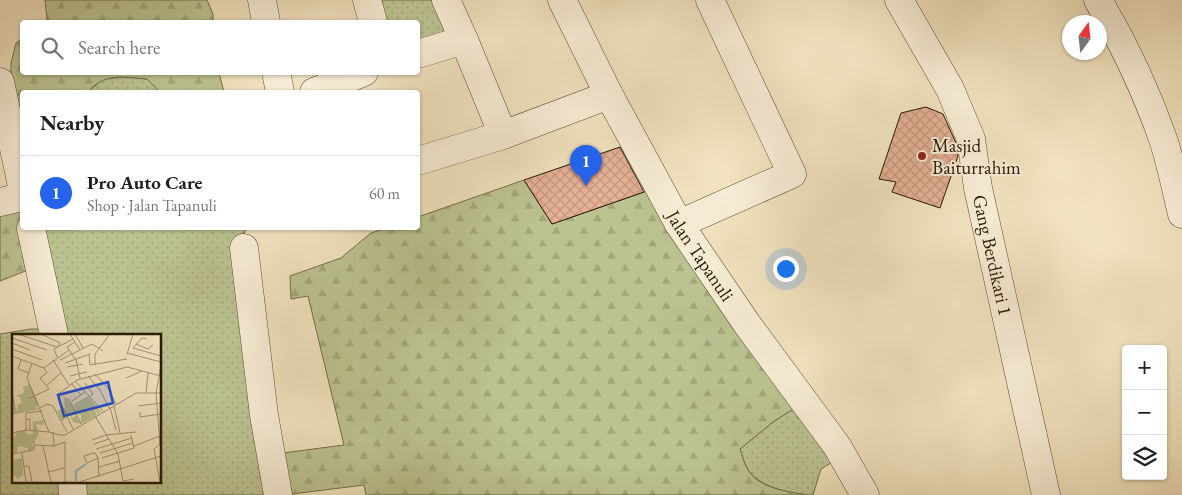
<!DOCTYPE html>
<html lang="en">
<head>
<meta charset="utf-8">
<style>
  body { margin:0; font-family:"EB Garamond",serif; background:#f6f6f6; color:#202124 }
  .controls { position:absolute; right:15px; bottom:15px; display:grid; overflow:hidden; border-radius:5px; box-shadow:0 1px 4px #0004 }
  .controls button { width:45px; height:45px; display:grid; place-items:center; padding:0; border:0; border-bottom:1px solid #e0e0e0; background:#fff; color:#202124; font:25px sans-serif }
  .compass { position:absolute; left:1062px; top:15px; width:45px; height:45px; border-radius:50%; background:#fff; box-shadow:0 1px 4px #0004; rotate:15deg }
  .you { position:absolute; left:785px; top:268px; width:18px; height:18px; margin:-12px; border:4px solid #fff; border-radius:50%; background:#1a73e8; box-shadow:0 0 0 8px #1a73e833 }
  .badge { display:grid; place-items:center; width:32px; height:32px; border-radius:50%; background:#2563eb; color:#fff; font-size:16px; font-weight:700 }
  .pin { position:absolute; translate:-50% -41px; filter:drop-shadow(0 1px 2px #0008) }
  .pin::after { content:''; position:absolute; top:26px; width:18px; height:15px; background:inherit; clip-path:polygon(0 0,100% 0,50% 100%) }
  .list { margin:0; padding:0; list-style:none }
  h2 { display:flex; justify-content:space-between; align-items:center; height:65px; margin:0; padding:0 20px; font-size:21px }
  h2 small { font-size:16px; font-weight:400; color:#757577 }
  .list li { display:grid; grid-template-columns:32px 1fr auto; gap:15px; align-items:center; box-sizing:border-box; height:75px; padding:0 20px; border-top:1px solid #e0e0e0 }
  .list b { display:block; font-size:19px; white-space:nowrap }
  .list p { margin:0; font-size:16px; white-space:nowrap; color:#757577 }
  .list em { font-size:16px; font-style:normal; color:#757577 }
  .icon { flex:none; width:28px; height:28px; fill:none; stroke:currentColor; stroke-width:2; stroke-linecap:round; stroke-linejoin:round }
  .map { position:relative; flex:none; width:1182px; height:495px; overflow:hidden }
  .search { position:absolute; background:#fff; box-shadow:0 1px 4px #0004; left:20px; top:20px; width:400px; height:55px; display:flex; align-items:center; gap:12px; box-sizing:border-box; padding:0 18px; border-radius:5px; color:#757577; font-size:19px }
  .panel { position:absolute; background:#fff; box-shadow:0 1px 4px #0004; left:20px; top:90px; width:400px; height:140px; border-radius:5px }
  .map>svg:first-child { display:block }
  .grass { fill:url(#grass-dots); stroke:#726e4a }
  .forest { fill:url(#forest-firs); stroke:#726e4a }
  .building { fill:url(#building-cross-hatch); stroke:#281803 }
  .lines { fill:none; stroke-linecap:round; stroke-linejoin:round }
  .minor-casing { stroke:#5a4b32; stroke-width:29 }
  .minor { stroke:#f7edd6; stroke-width:28 }
  .poi-dot { fill:#8f2418; stroke:#f7edd6; stroke-width:2 }
  .labels { text-anchor:middle; dominant-baseline:central; stroke-width:4; stroke-linejoin:round; paint-order:stroke }
  .poi-label { font-size:19px; fill:#281803; stroke:#f7edd6; text-anchor:start }
  .street-label { font-size:19px; fill:#281803; stroke:#f7edd6 }
  .inset-river { fill:none; stroke:#a0bbbe; stroke-width:2.5 }
  .inset-road { fill:none; stroke:#a19274; stroke-width:1 }
  .view { fill:#1d4ed8; fill-opacity:0.15; stroke:#1d4ed8; stroke-width:2.5 }
  .inset-edge { fill:none; stroke:#281803; stroke-width:2.5 }
</style>
</head>
<body>
<div class="map">
<svg width="1182" height="495" viewBox="0 0 1182 495">
  <defs>
    <pattern id="grass-dots" width="8" height="8" patternUnits="userSpaceOnUse" patternTransform="scale(1.25)"><rect width="8" height="8" fill="#bcc392"/><path d="M2 2h.1M6 6h.1" fill="none" stroke="#a2a77c" stroke-width="1.8" stroke-linecap="round"/></pattern>
    <pattern id="forest-firs" width="22" height="20" patternUnits="userSpaceOnUse" patternTransform="scale(1.25)"><rect width="22" height="20" fill="#bcc392"/><path d="M5 1l3.5 6h-7zM16 11l3.5 6h-7z" fill="#a2a77c"/></pattern>
    <pattern id="building-cross-hatch" width="8" height="8" patternUnits="userSpaceOnUse" patternTransform="scale(1.25)"><rect width="8" height="8" fill="#e5b095"/><path d="M0 0l8 8M0 8l8-8" fill="none" stroke="#c4977f"/></pattern>
  </defs>
  <rect width="100%" height="100%" fill="#f2e3c0"/>
  <filter id="stains"><feTurbulence type="fractalNoise" baseFrequency=".004" numOctaves="4"/><feColorMatrix values="0 0 0 0 .2 0 0 0 0 .09 0 0 0 0 .02 0 0 0 .5 -.17"/></filter>
  <radialGradient id="worn" r=".72"><stop offset=".6" stop-color="#630" stop-opacity="0"/><stop offset="1" stop-color="#630" stop-opacity=".3"/></radialGradient>
  <g class="grass">
    <path d="M374 0H440L453 30 418 46V22H379Z"/>
    <path d="M125 77 147 79 160 92H88L103 79Z"/>
    <path d="M44 228H246L239 250 277 495H81L80 481H160V335H63Z"/>
    <path d="M31 329H46L47 335H14V481H64L65 495H0V334Z"/>
    <path d="M798 406 839 458 821 469 813 495C793 495 757 487 747 468 744 462 742 455 740 449L773 422Z"/>
  </g>
  <g class="forest">
    <path d="M45 0H207L213 14V22H45L47 20Z"/>
    <path d="M22 39V72L219 73 224 92H160L147 79C124 77 103 73 88 92H22V147L11 86V63L16 43Z"/>
    <path d="M524 180 552 224 647 191 798 406 773 422 740 449C742 455 744 463 747 468 758 489 787 491 807 495H366L364 485 284 495 275 454 344 445 308 296 291 299 290 276 341 258 371 233 387 228H418V217Z"/>
    <path d="M19 203 33 268 0 281V208Z"/>
  </g>
  <g class="building">
    <path d="M926 107 943 114 956 143 958 156 940 208 892 192 896 182 879 179 901 113Z"/>
    <path d="M620 147 644 192 552 224 524 180Z"/>
  </g>
  <g class="lines">
    <defs>
      <g id="minor">
        <path d="M262 0 266 22"/>
        <path d="M367 0 373 22"/>
        <path d="M446 0 464 40 503 135"/>
        <path id="s1" d="M562 0 609 95 679 224 747 324 837 446 865 495"/>
        <path id="s2" d="M899 0 950 89 971 139 978 188 1046 495"/>
        <path d="M1098 0C1124 44 1146 91 1163 139 1171 163 1176 189 1182 214"/>
        <path d="M418 54 464 40"/>
        <path d="M276 72 280 92"/>
        <path d="M0 82 22 186"/>
        <path d="M314 92 364 72"/>
        <path d="M418 161 503 135 609 95"/>
        <path d="M0 202 22 197"/>
        <path d="M679 224 792 174 710 0"/>
        <path d="M31 228 54 335"/>
        <path d="M244 248 264 415 278 495"/>
        <path d="M72 481 73 495"/>
      </g>
    </defs>
    <use href="#minor" class="minor-casing"/>
    <use href="#minor" class="minor"/>
  </g>
  <circle class="poi-dot" cx="922" cy="156" r="5"/>
  <g class="labels">
    <g class="poi-label">
      <text x="932" y="145">Masjid<tspan x="932" dy="22">Baiturrahim</tspan></text>
    </g>
    <g class="street-label">
      <text stroke="none"><textPath href="#s1" startOffset="291">Jalan Tapanuli</textPath></text>
      <text stroke="none"><textPath href="#s2" startOffset="275">Gang Berdikari 1</textPath></text>
    </g>
  </g>
  <g transform="translate(12 334)">
    <rect width="149" height="149" fill="#f2e3c0"/>
    <path d="M52 63 58 65 64 79 59 82 61 84 64 81 68 90 61 88 58 81 50 87 45 77 53 74Z" fill="#bcc392"/>
    <path d="M18 50 27 71 23 74 28 75 0 81V72L5 77 6 70 10 69 8 63 4 62 12 59 11 53ZM76 62 89 78 86 80 82 74 85 81 69 90V81L64 79 62 70ZM33 86 31 91 24 90 27 100 20 111 22 114 16 118V114L6 112 5 118 0 120V99L2 104 5 98 14 96V100H21V88ZM10 124 11 141 6 145 1 141 0 126Z" fill="#bcc392"/>
    <path class="inset-river" d="M64 147V137L74 130"/>
    <path class="inset-road" d="M6 0 45 13M29 0 48 9 46 12M58 0 68 16M63 0 71 14M0 4 35 16M135 5 130 4 121 14 149 22M63 8 55 13 64 26 68 44M0 9 18 16M124 10 136 15 141 11M0 15 30 26M115 19 149 28M77 20 78 31 115 25M115 20 121 0M0 22 32 34 57 16M45 23 42 15 61 5M9 26 6 35 17 39M41 26 57 51M48 26 80 10 91 17M20 29 15 44 37 98 48 101H53L124 59H149M53 29 78 20M83 31V20L98 0M55 33 71 30M83 40 96 54 104 70M58 42 75 38M76 42 88 56 97 74M114 44 130 37M63 47 91 77M59 49 69 61M73 49 81 60 77 63M34 52 49 39M134 59 136 39M16 65 37 55 28 44 35 39 32 34M60 67 73 58M59 69 69 90M102 72 108 99M126 72 149 69M98 73 104 96M28 74 35 70 41 72 55 98M0 75H3L1 63M128 78V83L149 80M83 82 106 120 111 147 122 145M14 86 18 85V97M61 95 45 61 65 46 115 33 149 42M14 96V79L30 77M0 99 14 96 37 98M80 106 94 101 124 98M82 110 97 105M22 111 42 112 41 98M31 112 39 148M42 112 53 108V148M122 112 148 102M84 115 120 104M10 119 14 148M88 119 121 109M0 120 22 116V107M86 124 75 129 72 122 82 119H83L86 124 87 143M90 124 122 114 119 101M12 132H17L20 148M87 133 108 127M36 138 52 134M67 148 149 122M148 148 142 115 148 110 144 59 149 32"/>
    <path class="view" d="M96 48 101 69 52 82 46 61Z"/>
    <rect width="149" height="149" class="inset-edge"/>
  </g>
  <rect width="100%" height="100%" filter="url(#stains)"/>
  <rect width="100%" height="100%" fill="url(#worn)"/>
</svg>
<div class="controls">
<button>+</button>
<button>−</button>
<button><svg class="icon" aria-label="layers" viewBox="0 0 24 24"><path d="M12 4l9 5-9 5-9-5zM3 14l9 5 9-5"/></svg></button>
</div>
<svg class="compass" viewBox="-18 -18 36 36"><path d="M0-13l5 13h-10z" fill="#e53935"/><path d="M0 13l5-13h-10z" fill="#757577"/></svg>
<div class="you"></div>
<div class="pin badge" style="left:586px;top:186px">1</div>
<div class="search"><svg class="icon" aria-label="search" viewBox="0 0 24 24"><circle cx="10" cy="10" r="6"/><path d="M15 15l6 6"/></svg>Search here</div>
<section class="panel">
<h2>Nearby<small></small></h2>
<ul class="list">
<li><span class="badge">1</span><div><b>Pro Auto Care</b><p>Shop · Jalan Tapanuli</p></div><em>60 m</em></li>
</ul>
</section>
</div>
</body>
</html>
